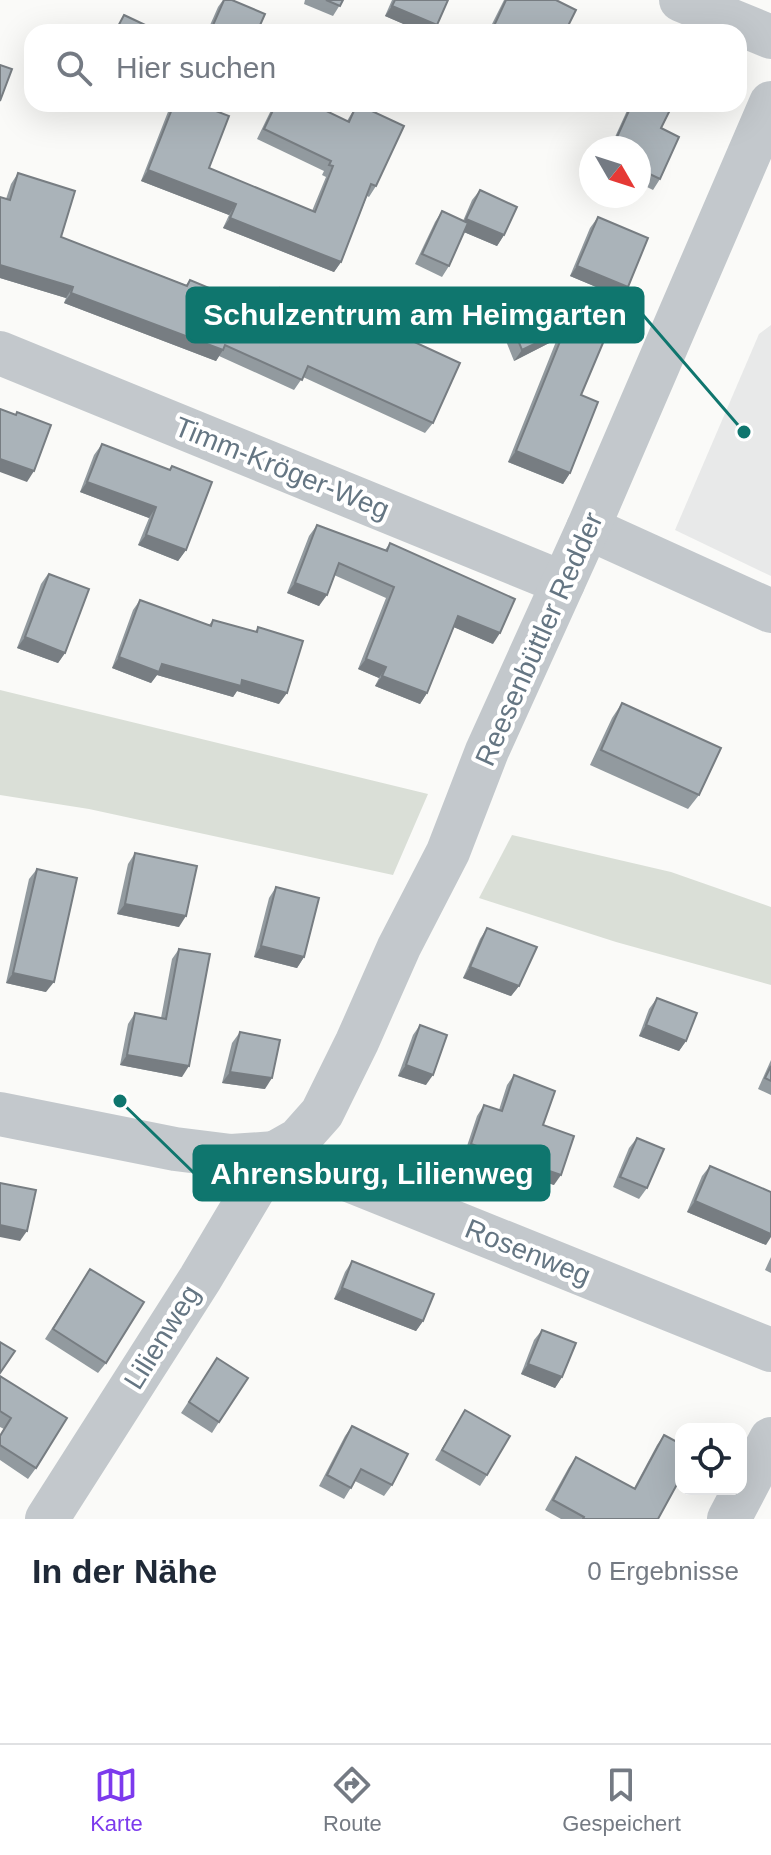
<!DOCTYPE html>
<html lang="de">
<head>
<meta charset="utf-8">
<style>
  body { margin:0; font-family:Arial,sans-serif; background:#f6f6f7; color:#1f2937 }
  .controls { position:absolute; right:24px; bottom:24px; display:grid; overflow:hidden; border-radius:16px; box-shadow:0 8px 32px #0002 }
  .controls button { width:72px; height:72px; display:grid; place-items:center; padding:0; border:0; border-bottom:2px solid #e0e1e3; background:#fff; color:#1f2937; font:40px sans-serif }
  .compass { position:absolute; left:579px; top:136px; width:72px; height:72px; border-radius:50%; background:#fff; box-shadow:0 8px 32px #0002; rotate:129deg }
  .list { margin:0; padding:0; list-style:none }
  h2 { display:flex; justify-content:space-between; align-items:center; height:104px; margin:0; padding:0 32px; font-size:34px }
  h2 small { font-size:26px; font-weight:400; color:#747a83 }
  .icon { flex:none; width:44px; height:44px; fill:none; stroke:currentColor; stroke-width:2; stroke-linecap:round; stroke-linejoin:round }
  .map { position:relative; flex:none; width:771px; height:1519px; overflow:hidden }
  .search { position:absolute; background:#fff; box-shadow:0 8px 32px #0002; left:24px; right:24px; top:24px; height:88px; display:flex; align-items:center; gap:20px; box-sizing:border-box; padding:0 28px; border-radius:24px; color:#747a83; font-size:30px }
  .sheet { height:224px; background:#fff }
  nav { display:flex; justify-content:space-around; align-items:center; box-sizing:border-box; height:112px; border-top:2px solid #e0e1e3; background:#fff; font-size:22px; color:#747a83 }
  nav a { display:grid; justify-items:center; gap:4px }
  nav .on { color:#7c3aed }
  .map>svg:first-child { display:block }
  .built { fill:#e8e9e9 }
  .green { fill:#dadfd7 }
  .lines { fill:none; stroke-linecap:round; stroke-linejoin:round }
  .minor { stroke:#c3c8cc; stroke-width:44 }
  .wall { fill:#929a9f }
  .shaded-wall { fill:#777d82 }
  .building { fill:#aab3b9; stroke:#777d82; stroke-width:2 }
  .labels { text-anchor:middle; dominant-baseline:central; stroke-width:8; stroke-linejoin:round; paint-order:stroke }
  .street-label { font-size:28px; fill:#657683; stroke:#fff }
  .leader { fill:none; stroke:#0f766e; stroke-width:3 }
  .callout-dot { fill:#0f766e; stroke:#fff; stroke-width:3 }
  .callout { fill:#0f766e; stroke:#0f766e; stroke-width:3 }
  .callout-label { font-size:30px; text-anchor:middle; font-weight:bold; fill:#fff }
</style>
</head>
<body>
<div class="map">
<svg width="771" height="1519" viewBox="0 0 771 1519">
  <rect width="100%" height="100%" fill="#fafaf8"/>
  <path class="built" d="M771 325V576L675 530 759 334Z"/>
  <g class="green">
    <path d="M0 690 428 794 393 875 89 809 0 795Z"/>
    <path d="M512 835 671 872 771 907V985L616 942 479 898Z"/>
  </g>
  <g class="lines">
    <g class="minor">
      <path d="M681 0 771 37"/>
      <path d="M0 353 563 583"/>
      <path d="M588 528 771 611"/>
      <path d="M0 1114 175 1149 231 1156 275 1153 329 1172 771 1350"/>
      <path d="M47 1519 200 1279 275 1153 298 1140 322 1113 357 1042 399 947 448 852 487 751 588 528 771 103"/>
      <path d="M729 1519 771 1439"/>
    </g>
  </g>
  <g class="wall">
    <path d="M223 0H232L257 32H207L218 7Z"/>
    <path d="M305 0H343L333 16 304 4Z"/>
    <path d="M392 0H448L437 25 432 32H422L385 16Z"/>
    <path d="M504 0H556L565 32H488Z"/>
    <path d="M171 104H198L209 168 312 211 326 177 322 175 324 171 257 139 274 104H312L347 121 357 104 376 186 369 197 367 196 341 262 334 272 223 228 229 215 141 181Z"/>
    <path d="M630 104H673L661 128 660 179 653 190 639 183V148H610Z"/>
    <path d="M18 173 61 237 186 285 190 280 267 312 273 299 280 288 364 327 369 321 433 423 425 433 303 377 294 390 219 356 216 361 64 303 66 298 0 278V197L6 199 11 184Z"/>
    <path d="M480 190 504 235 497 246 464 232 449 266 442 277 415 264 435 222 442 211 463 221 472 200Z"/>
    <path d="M598 217 628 287 620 297 570 276 590 228Z"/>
    <path d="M510 321 608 331 581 395 570 473 563 484 508 462 557 339 514 361 502 331Z"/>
    <path d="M102 444 169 470 172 466 186 550 178 561 138 545 149 518 80 492 94 455Z"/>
    <path d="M317 525 385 550 390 543 493 644 454 627 427 693 420 704 375 686 379 678 358 669 386 598 334 575 319 606 287 593 309 536Z"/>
    <path d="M48 574 65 653 58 663 17 648 41 584Z"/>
    <path d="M140 600 209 625 213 620 255 632 258 627 279 704 237 691 233 697 157 675 151 683 112 668 133 610Z"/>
    <path d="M622 703 699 795 688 809 590 765 612 718Z"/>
    <path d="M135 853 179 927 117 914 128 864Z"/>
    <path d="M37 869 46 992 6 983 29 879Z"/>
    <path d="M276 887 304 957 297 968 254 957 269 898Z"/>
    <path d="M487 928 519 986 511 996 463 978 480 939Z"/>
    <path d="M179 949 182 1077 120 1065 128 1024 135 1013 161 1018 172 959Z"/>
    <path d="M657 998 686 1041 679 1051 639 1036 649 1009Z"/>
    <path d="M420 1025 426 1085 398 1076 413 1035Z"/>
    <path d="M240 1032 265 1089 222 1083 232 1043Z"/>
    <path d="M771 1060V1095L758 1089Z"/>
    <path d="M514 1075 543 1125 554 1185 464 1155 477 1116 484 1105 499 1110 507 1085Z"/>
    <path d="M637 1138 647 1188 639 1199 613 1187 629 1148Z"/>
    <path d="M710 1166 766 1245 687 1212 702 1176Z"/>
    <path d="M771 1257V1273L765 1270Z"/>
    <path d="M352 1261 423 1321 416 1331 334 1299 345 1272Z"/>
    <path d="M90 1269 106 1363 98 1373 45 1339Z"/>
    <path d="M542 1330 562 1377 555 1388 521 1374 534 1340Z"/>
    <path d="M210 1369 219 1422 212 1433 181 1413Z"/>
    <path d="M0 1376 36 1468 28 1479 0 1460V1435L4 1429 0 1427Z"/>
    <path d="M465 1410 487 1475 480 1486 435 1460Z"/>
    <path d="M352 1426 392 1485 384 1496 355 1481 344 1499 319 1486 345 1436Z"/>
    <path d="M664 1435 658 1519H561L545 1510 569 1467 576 1457 634 1488 657 1445Z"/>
  </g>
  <g class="shaded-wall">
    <path d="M392 6 437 25 432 32H422L385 16Z"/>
    <path d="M148 170 236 204 229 215 141 181Z"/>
    <path d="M230 218 341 262 334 272 223 228Z"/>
    <path d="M466 219 504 235 497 246 459 230Z"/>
    <path d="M0 265 73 287 66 298 0 278Z"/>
    <path d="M577 266 628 287 620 297 570 276Z"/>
    <path d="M71 293 223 350 216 361 64 303Z"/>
    <path d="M565 329 557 339 514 361 522 350Z"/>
    <path d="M516 451 570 473 563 484 508 462Z"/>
    <path d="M0 459 34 471 27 482 0 472Z"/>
    <path d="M87 482 156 507 149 518 80 492Z"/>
    <path d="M146 535 186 550 178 561 138 545Z"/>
    <path d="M295 583 327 595 319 606 287 593Z"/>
    <path d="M458 616 500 633 493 644 451 626Z"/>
    <path d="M25 637 65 653 58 663 17 648Z"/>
    <path d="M119 657 162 664 242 680 287 693 279 704 237 691 233 697 157 675 151 683 112 668Z"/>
    <path d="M366 659 386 667 379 678 358 669Z"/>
    <path d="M382 676 427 693 420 704 375 686Z"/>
    <path d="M125 904 186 916 179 927 117 914Z"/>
    <path d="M261 946 304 957 297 968 254 957Z"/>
    <path d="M470 967 519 986 511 996 463 978Z"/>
    <path d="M13 973 54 982 46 992 6 983Z"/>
    <path d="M646 1025 686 1041 679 1051 639 1036Z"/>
    <path d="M127 1055 189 1066 182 1077 120 1065Z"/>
    <path d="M406 1065 433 1075 426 1085 398 1076Z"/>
    <path d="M230 1072 272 1078 265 1089 222 1083Z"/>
    <path d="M471 1144 561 1175 554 1185 464 1155Z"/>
    <path d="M695 1201 771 1234V1237L766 1245 687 1212Z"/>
    <path d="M0 1225 27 1231 20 1241 0 1237Z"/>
    <path d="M342 1288 423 1321 416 1331 334 1299Z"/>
    <path d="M528 1364 562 1377 555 1388 521 1374Z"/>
  </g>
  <g class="building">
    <path d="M224 0H232L265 14 257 32H210Z"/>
    <path d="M326 0H343L340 6Z"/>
    <path d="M395 0H448L437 25 392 6Z"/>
    <path d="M506 0H556L576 10 565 32H501L493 28Z"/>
    <path d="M124 15 160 32H115Z"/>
    <path d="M636 28 644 32H634Z"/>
    <path d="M0 65 12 69 0 101Z"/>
    <path d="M174 104H198L229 116 209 168 315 212 333 166 329 165 331 161 264 129 276 104H312L349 122 357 104 404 126 376 186 371 184 341 262 230 218 236 204 148 170Z"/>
    <path d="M632 104H673L661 128 679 137 660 179 639 169V148H612Z"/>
    <path d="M18 173 75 191 61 237 187 286 190 280 269 313 280 288 365 328 369 321 460 363 433 423 308 366 302 380 225 345 223 350 71 293 73 287 0 265V197L10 200Z"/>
    <path d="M480 190 517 207 504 235 466 219Z"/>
    <path d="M442 211 468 223 449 266 422 254Z"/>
    <path d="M598 217 648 238 628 287 577 266Z"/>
    <path d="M546 304 608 331 581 395 598 402 570 473 516 451 565 329 522 350 510 321Z"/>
    <path d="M0 409 16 415 17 412 51 425 34 471 0 459Z"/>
    <path d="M102 444 170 470 172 466 212 482 186 550 146 535 156 507 87 482Z"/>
    <path d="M317 525 387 551 390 543 515 599 500 633 458 616 427 693 382 676 386 667 366 659 394 587 339 563 327 595 295 583Z"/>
    <path d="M49 574 89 589 65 653 25 637Z"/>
    <path d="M140 600 211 626 213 620 257 632 258 627 303 641 287 693 242 680 241 686 162 664 159 672 119 657Z"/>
    <path d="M622 703 721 748 699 795 601 750Z"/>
    <path d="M135 853 197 866 186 916 125 904Z"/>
    <path d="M37 869 77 878 54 982 13 973Z"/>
    <path d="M276 887 319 898 304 957 261 946Z"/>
    <path d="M487 928 537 947 519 986 470 967Z"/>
    <path d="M179 949 210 954 189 1066 127 1055 135 1013 166 1019Z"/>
    <path d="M657 998 697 1013 686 1041 646 1025Z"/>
    <path d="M420 1025 447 1035 433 1075 406 1065Z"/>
    <path d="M240 1032 280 1040 272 1078 230 1072Z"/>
    <path d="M771 1066V1081L765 1078Z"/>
    <path d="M514 1075 555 1091 543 1125 574 1136 561 1175 471 1144 484 1105 502 1111Z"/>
    <path d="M637 1138 664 1149 647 1188 620 1177Z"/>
    <path d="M710 1166 771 1192V1234L695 1201Z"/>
    <path d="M0 1183 36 1190 27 1231 0 1225Z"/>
    <path d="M352 1261 434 1294 423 1321 342 1288Z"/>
    <path d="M90 1269 144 1302 106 1363 53 1329Z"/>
    <path d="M542 1330 576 1343 562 1377 528 1364Z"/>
    <path d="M0 1342 15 1351 0 1373Z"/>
    <path d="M217 1358 248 1378 219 1422 189 1402Z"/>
    <path d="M0 1376 67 1418 36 1468 0 1445V1436L11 1418 0 1411Z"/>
    <path d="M465 1410 510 1436 487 1475 442 1450Z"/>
    <path d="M352 1426 408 1454 392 1485 361 1469 351 1488 327 1475Z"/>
    <path d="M664 1435 681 1444V1477L658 1519H583L584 1517 553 1500 576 1457 635 1489Z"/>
  </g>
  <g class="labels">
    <g class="street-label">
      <text transform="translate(282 468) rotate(22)">Timm-Kröger-Weg</text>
      <text transform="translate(539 639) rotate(-66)">Reesenbüttler Redder</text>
      <text transform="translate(528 1252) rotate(22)">Rosenweg</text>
      <text transform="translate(162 1337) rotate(-58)">Lilienweg</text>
    </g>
  </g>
  <path class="leader" d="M744 432L643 315M120 1101L194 1173"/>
  <g class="callout-dot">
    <circle cx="744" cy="432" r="8"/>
    <circle cx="120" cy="1101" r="8"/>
  </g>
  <g class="callout">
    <rect x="187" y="288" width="456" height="54" rx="8"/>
    <rect x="194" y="1146" width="355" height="54" rx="8"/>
  </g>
  <g class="callout-label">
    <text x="415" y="325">Schulzentrum am Heimgarten</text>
    <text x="372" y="1184">Ahrensburg, Lilienweg</text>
  </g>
</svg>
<div class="controls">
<button><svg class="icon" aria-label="locate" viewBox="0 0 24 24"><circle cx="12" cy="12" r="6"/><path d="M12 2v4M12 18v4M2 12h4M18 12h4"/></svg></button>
</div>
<svg class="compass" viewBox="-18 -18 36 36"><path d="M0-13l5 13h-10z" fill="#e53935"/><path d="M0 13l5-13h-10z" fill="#747a83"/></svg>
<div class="search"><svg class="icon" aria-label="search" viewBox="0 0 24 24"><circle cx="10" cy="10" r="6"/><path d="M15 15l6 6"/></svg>Hier suchen</div>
</div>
<section class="sheet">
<h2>In der Nähe<small>0 Ergebnisse</small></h2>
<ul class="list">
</ul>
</section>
<nav>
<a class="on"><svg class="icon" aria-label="map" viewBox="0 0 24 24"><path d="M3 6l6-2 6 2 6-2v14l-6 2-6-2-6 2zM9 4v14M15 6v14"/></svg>Karte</a>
<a><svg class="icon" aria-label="directions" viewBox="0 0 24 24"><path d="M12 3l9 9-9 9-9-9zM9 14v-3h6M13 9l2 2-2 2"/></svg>Route</a>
<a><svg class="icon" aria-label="saved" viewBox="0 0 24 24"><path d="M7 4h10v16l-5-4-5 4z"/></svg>Gespeichert</a>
</nav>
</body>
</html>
